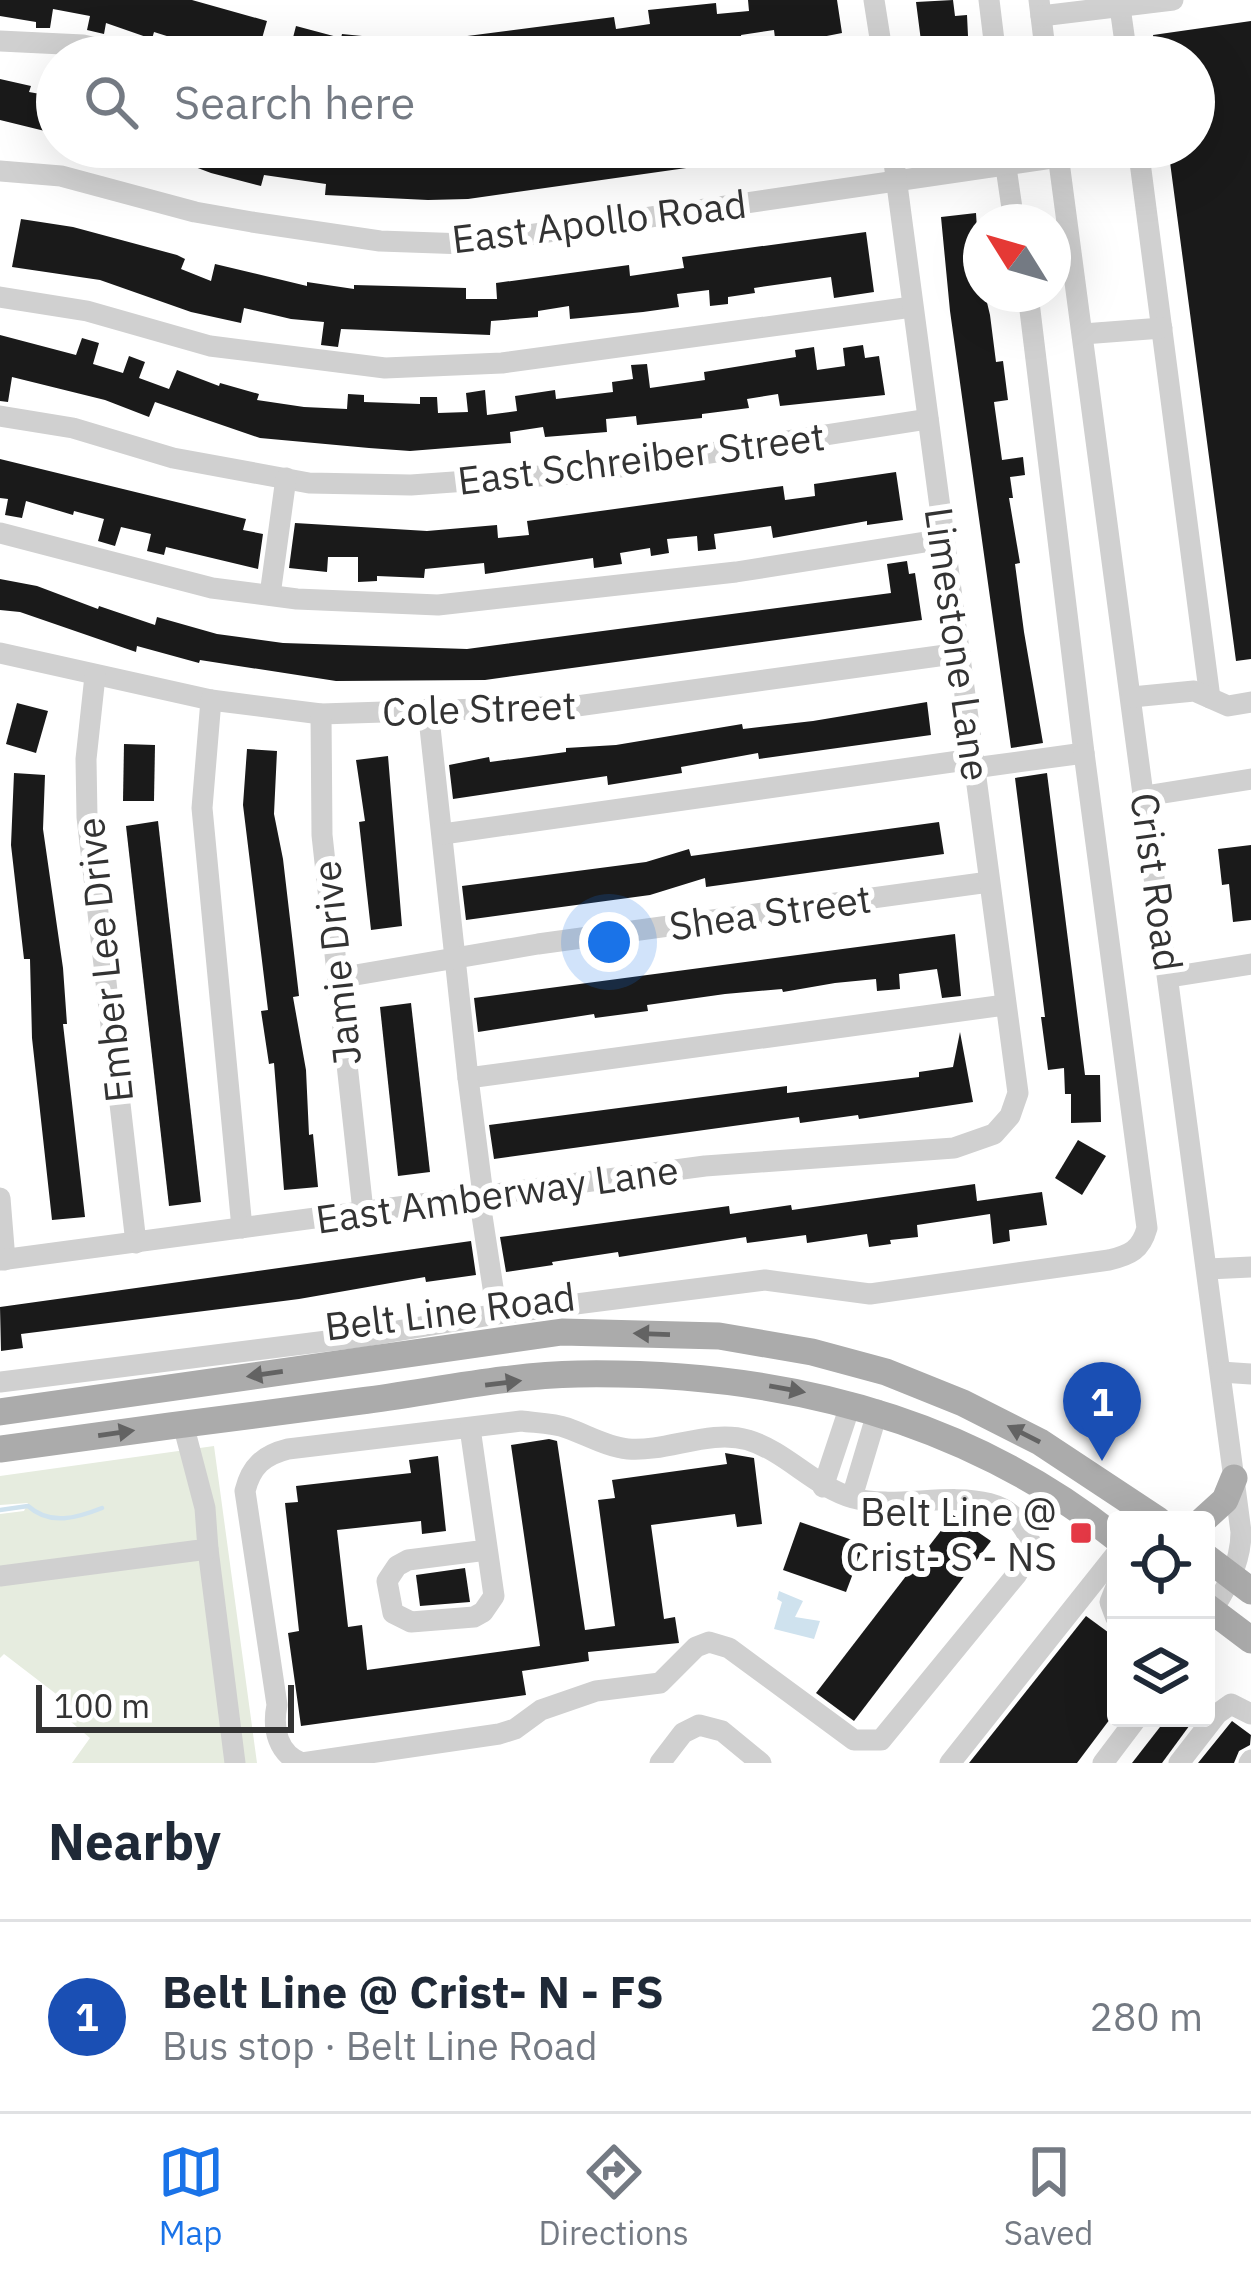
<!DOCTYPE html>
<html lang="en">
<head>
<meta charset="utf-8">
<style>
  body { margin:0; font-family:"IBM Plex Sans",sans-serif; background:#f2f2f3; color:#1f2937 }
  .controls { position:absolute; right:36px; bottom:36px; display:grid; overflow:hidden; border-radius:12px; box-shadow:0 12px 48px #0002 }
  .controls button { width:108px; height:108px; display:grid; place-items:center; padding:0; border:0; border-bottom:3px solid #e0e1e3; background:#fff; color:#1f2937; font:60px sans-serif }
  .compass { position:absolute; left:963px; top:204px; width:108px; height:108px; border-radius:50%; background:#fff; box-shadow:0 12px 48px #0002; rotate:307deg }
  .scale { position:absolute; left:36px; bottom:30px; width:258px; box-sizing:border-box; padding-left:12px; border:6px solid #333; border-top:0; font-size:33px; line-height:42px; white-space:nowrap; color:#333; -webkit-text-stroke:9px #fff; paint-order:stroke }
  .you { position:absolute; left:609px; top:942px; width:42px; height:42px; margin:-30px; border:9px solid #fff; border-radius:50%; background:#1a73e8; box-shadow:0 0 0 18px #1a73e833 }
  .badge { display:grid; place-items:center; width:78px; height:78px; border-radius:50%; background:#1a73e8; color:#fff; font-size:39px; font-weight:700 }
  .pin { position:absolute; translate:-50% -99px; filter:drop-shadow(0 3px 6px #0008) }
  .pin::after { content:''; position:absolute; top:63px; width:42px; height:36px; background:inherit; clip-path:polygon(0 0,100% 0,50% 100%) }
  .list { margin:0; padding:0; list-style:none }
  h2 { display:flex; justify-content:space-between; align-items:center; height:156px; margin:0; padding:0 48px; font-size:51px }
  h2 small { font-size:39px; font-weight:400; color:#747a83 }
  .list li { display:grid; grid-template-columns:78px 1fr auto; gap:36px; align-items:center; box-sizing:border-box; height:192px; padding:0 48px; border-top:3px solid #e0e1e3 }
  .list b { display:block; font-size:45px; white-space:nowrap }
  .list p { margin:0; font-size:39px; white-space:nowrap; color:#747a83 }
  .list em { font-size:39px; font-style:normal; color:#747a83 }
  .icon { flex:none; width:66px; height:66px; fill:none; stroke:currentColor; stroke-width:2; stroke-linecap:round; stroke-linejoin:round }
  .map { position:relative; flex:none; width:1251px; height:1763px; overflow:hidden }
  .search { position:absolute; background:#fff; box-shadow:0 12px 48px #0002; left:36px; right:36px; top:36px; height:132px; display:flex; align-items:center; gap:30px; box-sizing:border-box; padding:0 42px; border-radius:66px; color:#747a83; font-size:45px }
  .sheet { height:348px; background:#fff }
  nav { display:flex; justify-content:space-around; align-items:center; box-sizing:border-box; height:168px; border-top:3px solid #e0e1e3; background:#fff; font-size:33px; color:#747a83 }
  nav a { display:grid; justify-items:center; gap:6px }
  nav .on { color:#1a73e8 }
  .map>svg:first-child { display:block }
  .green { fill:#e6ecdf }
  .water { fill:#cfe2ee }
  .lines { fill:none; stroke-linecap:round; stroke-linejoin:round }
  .stream { stroke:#cfe2ee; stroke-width:4.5 }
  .building { fill:#1a1a1a }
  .minor { stroke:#d0d0d0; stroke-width:21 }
  .major { stroke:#ababab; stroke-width:27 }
  .oneway { fill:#636363 }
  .poi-dot { fill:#e63946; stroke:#fff; stroke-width:4.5 }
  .labels { text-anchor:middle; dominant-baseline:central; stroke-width:12; stroke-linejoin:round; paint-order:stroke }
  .street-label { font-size:39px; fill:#333; stroke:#fff }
  .poi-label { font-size:39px; fill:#333; stroke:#fff; text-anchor:end }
</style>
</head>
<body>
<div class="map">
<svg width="1251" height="1763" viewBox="0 0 1251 1763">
  <rect width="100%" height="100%" fill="#fff"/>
  <path class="green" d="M214 1446 257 1763H72L90 1738 71 1722 77 1710 4 1654 0 1658V1514L24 1511 28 1503 0 1505V1476Z"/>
  <path class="water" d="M779 1591 803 1601 795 1617 820 1621 814 1639 774 1629 782 1602 777 1599Z"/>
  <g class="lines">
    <path class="stream" d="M0 1510 28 1506C50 1526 77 1518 102 1508"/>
  </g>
  <g class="building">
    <path d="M0 0H192L267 21 257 56 236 50 235 57H184L189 43 154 32 152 39 106 23 104 34 87 30 90 16 53 9 50 28H36V22L0 16Z"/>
    <path d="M748 0H837L842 33 776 46 774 30 741 35 743 48 696 53V57H677L675 39 640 43 642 57H446L444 39 614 17 616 29 650 24 648 10 716 3 717 14 749 11Z"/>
    <path d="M953 0 955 16 967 15 969 57H934L931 40 921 41 916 2Z"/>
    <path d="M1251 21V659L1236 661 1168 147H1194V57H1156L1153 35Z"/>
    <path d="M296 26 341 38 342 34 412 41 411 57H288Z"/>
    <path d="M0 79 31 86 29 92 57 97V134L0 120Z"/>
    <path d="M142 147H320L318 158 369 162H427V149L445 148V165L477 164V159L524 153 523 147H588L589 151 615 147H779V155L468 199 428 200 325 195 326 184 264 175 261 186 211 173Z"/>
    <path d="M976 213 981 294H985L990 315 996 362 1003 361 1008 400 994 402 1002 460 1023 457 1025 475 1010 477 1013 498H1009L1020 563 1015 564 1024 632 1043 743 1011 748 950 311 941 217Z"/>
    <path d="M21 219 73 227 177 255 185 259 181 269 211 281 215 264 307 286V282L354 289V285L466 288V299H497L496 283 629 265 630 276 684 268 682 257 866 232 874 292 834 298 831 277 754 288 755 293 728 297V304L710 306 709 290 677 294 679 307 643 312 570 319 569 306 538 311V317L491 321 490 335 341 329 338 347 321 345 324 322 291 319 244 308 241 323 191 312 100 280 12 267Z"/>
    <path d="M0 335 76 355 82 338 99 343 93 364 123 373 129 356 145 362 139 378 169 389 177 370 219 386 220 383 259 394 257 400 304 407 347 409 348 394 364 395V402L420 404V397H437L438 413 468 412 466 393 485 390 487 415 517 411 515 396 555 390 556 399 613 392 612 382 633 379 631 365 647 364 650 388 705 380 704 372 796 357 795 350 814 347 817 370 845 366 843 348 863 345 865 358 879 356 885 395 780 406 778 394 747 399 749 408 702 414V418L637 425 636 416 606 419 607 432 545 437 543 427 510 432 511 443 410 451 369 448 260 438 155 402 149 417 105 400 12 377 8 402 0 401Z"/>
    <path d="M0 459 246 519 243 530 263 534 258 569 166 547 164 555 147 551 151 534 121 527 115 546 98 541 104 519 74 511 73 515 26 501 22 518 5 515 8 499 0 498Z"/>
    <path d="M896 472 903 520 867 525V521L773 538 771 526 714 534 716 549 698 551 697 536 667 539 669 553 651 556 650 548 620 553 622 564 594 568 593 558 485 574 484 563 425 569 424 578 377 576V581L358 582V557H328L327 572 289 568 295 523 427 531 497 525 498 538 529 535 527 521 783 486 785 500 815 496 814 484Z"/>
    <path d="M907 561 909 574 915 573 922 620 485 680 336 681 200 660 199 663 137 646 136 652 20 612 0 610V579L37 586 98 609 99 606 155 625 157 617 217 634 283 643 467 649 891 593 887 564Z"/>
    <path d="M927 702 931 735 759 759 758 753 681 767 682 773 608 785 607 776 453 799 449 765 489 757 490 762 566 752V748L616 745 742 724 743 729 813 721Z"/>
    <path d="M17 703 48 711 36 753 6 744Z"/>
    <path d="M124 744 155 745 154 801H123Z"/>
    <path d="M247 749 277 751 274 814 283 859 299 996 293 997 306 1070 309 1135 313 1134 318 1187 284 1190 274 1063 269 1064 261 1011 268 1010 243 805Z"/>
    <path d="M388 756 402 926 371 930 359 822 365 821 356 760Z"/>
    <path d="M14 773 45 775 43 829 63 968 67 1024H63L85 1217 52 1220 32 1038 30 959H24L11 845Z"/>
    <path d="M1047 773 1085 1075H1100L1101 1122 1071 1123V1094H1065L1064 1068 1048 1070 1041 1017H1045L1015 778Z"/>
    <path d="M158 821 201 1202 169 1206 126 826Z"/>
    <path d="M939 822 944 854 706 887 705 878 650 895 466 920 462 886 646 862 689 849 691 856Z"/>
    <path d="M1251 845V920L1233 922 1229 884 1222 885 1218 849Z"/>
    <path d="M955 934 961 996 942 998 937 969 899 974 900 989 877 991 876 979 835 983 783 992 782 989 725 994 647 1005 648 1011 595 1018 594 1014 478 1032 474 998Z"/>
    <path d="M411 1003 430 1172 398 1176 380 1007Z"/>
    <path d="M960 1032 973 1102 859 1119 858 1115 800 1123 799 1117 494 1159 489 1125 787 1086V1093L919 1077V1072L953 1067Z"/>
    <path d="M1078 1140 1106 1156 1082 1195 1055 1178Z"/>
    <path d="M975 1184 977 1201 1042 1192 1047 1225 1009 1230 1010 1241 993 1244 990 1214 917 1225 918 1237 890 1240 891 1244 869 1247 867 1234 807 1243 806 1235 747 1243 746 1237 619 1257 618 1252 552 1262 553 1265 506 1272 500 1237 729 1206 730 1214 791 1205 792 1210Z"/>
    <path d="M471 1241 476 1275 426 1282 425 1277 299 1299 21 1334 23 1348 1 1351 0 1307Z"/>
    <path d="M549 1439 557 1441 585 1630 615 1626 598 1500 615 1498 612 1480 727 1464 725 1453 754 1458 762 1524 737 1527 735 1514 651 1525 664 1619 675 1617 679 1643 588 1652 589 1661 522 1671 526 1695 301 1726 288 1633 299 1631 285 1503 298 1502 296 1486 411 1473 409 1460 438 1456 446 1531 422 1534 421 1521 337 1530 348 1627 362 1625 367 1670 540 1646 511 1445Z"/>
    <path d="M953 1515 991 1541 854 1721 816 1693Z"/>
    <path d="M800 1522 864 1544 846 1592 783 1570Z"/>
    <path d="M465 1568 470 1602 420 1606 416 1575Z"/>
    <path d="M1086 1616 1116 1638V1711L1077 1763H969Z"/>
    <path d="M1167 1718H1195L1162 1763H1132Z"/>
    <path d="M1232 1721 1251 1735 1250 1745 1239 1751 1234 1763H1198Z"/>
  </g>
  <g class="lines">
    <g class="minor">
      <path d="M874 0 883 57"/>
      <path d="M989 0 996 57"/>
      <path d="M1039 0 1046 57"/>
      <path d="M1120 7 1127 57"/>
      <path d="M1041 16 1173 0"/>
      <path d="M0 41 83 45 133 57"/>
      <path d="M842 57 882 51"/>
      <path d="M1003 147 1014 222"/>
      <path d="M1057 147 1241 1532C1241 1565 1224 1593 1206 1620"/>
      <path d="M1138 147 1210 698"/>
      <path d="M0 171 61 176 195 212 252 222 380 241 466 244 1059 157"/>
      <path d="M0 297 87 311 210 346 385 368 502 363 912 307"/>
      <path d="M1083 334 1162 328"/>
      <path d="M0 416 73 428 173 458 309 483 411 485 582 473 928 419"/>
      <path d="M0 533 212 588 297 599 438 605 736 572 944 539"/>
      <path d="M270 595 286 478"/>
      <path d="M0 653 211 700 321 714 577 706 960 653"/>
      <path d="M95 676 86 759 87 817 136 1243"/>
      <path d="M1132 697 1194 691 1228 706 1251 702"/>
      <path d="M211 700 202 808 242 1228"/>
      <path d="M428 709 468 1078 1005 1005"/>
      <path d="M321 714 322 835 363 1211"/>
      <path d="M974 768 1084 753 1028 294"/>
      <path d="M1145 796 1251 779"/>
      <path d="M443 834 973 759"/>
      <path d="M1170 977 1251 964"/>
      <path d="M338 978 538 944 989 882"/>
      <path d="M468 1078 483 1195"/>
      <path d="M0 1198 5 1260"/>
      <path d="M0 1260 705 1166 954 1148 994 1134 1010 1116 1018 1093 892 147"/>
      <path d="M1208 1269 1251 1267"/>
      <path d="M497 1314 765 1280 870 1294 1109 1260C1130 1255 1141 1250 1147 1228L1084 753"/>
      <path d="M1221 1372 1251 1374"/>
      <path d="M0 1382 367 1336 497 1314 479 1196"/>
      <path d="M521 1421C536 1423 553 1423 567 1428 587 1435 607 1447 628 1449 668 1452 709 1429 748 1440 787 1452 813 1486 853 1498 911 1515 1010 1469 1032 1547L1017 1574 881 1740H854L729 1648 709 1642 696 1647 660 1683 596 1691 541 1710 515 1729 499 1734 302 1763C278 1754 272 1729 277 1705L245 1491C251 1466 264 1455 288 1449Z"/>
      <path d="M470 1428 494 1596 483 1612 474 1617 411 1622 393 1613 387 1581 397 1566 408 1560 487 1550"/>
      <path d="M823 1487 851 1403"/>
      <path d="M852 1497 878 1410"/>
      <path d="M208 1549 235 1763"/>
      <path d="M0 1576 208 1549 205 1508 183 1424"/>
      <path d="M1116 1587 1110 1602 1116 1618"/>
      <path d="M660 1763 683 1733 699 1725 722 1731 761 1763"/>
      <path d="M950 1763 1116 1554"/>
      <path d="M1103 1763 1137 1718"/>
      <path d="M1179 1763 1217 1714 1231 1704 1251 1714"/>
      <path d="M1249 1763 1251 1760"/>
    </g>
    <g class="major">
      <path d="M0 1412 562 1332 719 1336 812 1352 886 1372 963 1403 1040 1442 1158 1520"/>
      <path d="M0 1449C120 1433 241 1416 361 1401 431 1392 508 1375 578 1374 773 1371 960 1414 1116 1538"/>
      <path d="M1203 1520 1225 1500 1234 1478"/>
      <path d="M1206 1557 1251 1591"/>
      <path d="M1206 1606 1251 1640"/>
    </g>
  </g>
  <defs><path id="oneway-solid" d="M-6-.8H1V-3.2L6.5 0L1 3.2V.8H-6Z" transform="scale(3)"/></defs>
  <g class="oneway">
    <use href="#oneway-solid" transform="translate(652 1334) rotate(-178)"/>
    <use href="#oneway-solid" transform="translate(265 1374) rotate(172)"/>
    <use href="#oneway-solid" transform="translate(503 1383) rotate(-7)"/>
    <use href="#oneway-solid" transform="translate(787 1389) rotate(10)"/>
    <use href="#oneway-solid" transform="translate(116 1433) rotate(-8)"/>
    <use href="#oneway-solid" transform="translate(1024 1434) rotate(-153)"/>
  </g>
  <rect class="poi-dot" x="1069" y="1521" width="24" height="24" rx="6"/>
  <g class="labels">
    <g class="street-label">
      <text transform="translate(599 221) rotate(-7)">East Apollo Road</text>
      <text transform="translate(641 458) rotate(-7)">East Schreiber Street</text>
      <text transform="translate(958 644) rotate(82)">Limestone Lane</text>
      <text transform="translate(479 708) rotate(-2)">Cole Street</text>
      <text transform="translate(1157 882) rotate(82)">Crist Road</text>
      <text transform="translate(770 912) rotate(-8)">Shea Street</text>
      <text transform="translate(104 960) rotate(-96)">Ember Lee Drive</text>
      <text transform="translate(336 963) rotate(-96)">Jamie Drive</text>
      <text transform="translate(497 1194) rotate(-8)">East Amberway Lane</text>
      <text transform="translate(450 1311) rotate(-7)">Belt Line Road</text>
    </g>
    <g class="poi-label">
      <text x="1057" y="1511">Belt Line @<tspan x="1057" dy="45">Crist- S - NS</tspan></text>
    </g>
  </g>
</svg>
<div class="controls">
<button><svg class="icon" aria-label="locate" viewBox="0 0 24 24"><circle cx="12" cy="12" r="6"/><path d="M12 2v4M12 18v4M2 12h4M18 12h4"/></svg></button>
<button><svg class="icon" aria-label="layers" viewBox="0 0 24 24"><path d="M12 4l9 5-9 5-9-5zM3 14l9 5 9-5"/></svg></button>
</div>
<svg class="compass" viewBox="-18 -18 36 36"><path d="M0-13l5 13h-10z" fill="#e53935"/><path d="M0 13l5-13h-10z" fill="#747a83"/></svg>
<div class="scale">100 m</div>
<div class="you"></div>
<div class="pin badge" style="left:1102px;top:1461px;background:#1a4fb4">1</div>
<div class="search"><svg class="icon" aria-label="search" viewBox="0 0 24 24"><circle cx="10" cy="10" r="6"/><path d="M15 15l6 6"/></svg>Search here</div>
</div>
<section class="sheet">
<h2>Nearby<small></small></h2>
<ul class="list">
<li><span class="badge" style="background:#1a4fb4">1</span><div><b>Belt Line @ Crist- N - FS</b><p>Bus stop · Belt Line Road</p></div><em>280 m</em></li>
</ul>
</section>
<nav>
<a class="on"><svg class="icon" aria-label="map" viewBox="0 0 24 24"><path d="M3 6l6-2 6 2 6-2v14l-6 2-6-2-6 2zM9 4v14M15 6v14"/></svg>Map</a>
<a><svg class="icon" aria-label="directions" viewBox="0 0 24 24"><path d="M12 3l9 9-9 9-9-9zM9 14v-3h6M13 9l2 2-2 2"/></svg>Directions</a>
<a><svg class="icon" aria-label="saved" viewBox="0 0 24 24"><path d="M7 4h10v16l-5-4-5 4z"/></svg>Saved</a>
</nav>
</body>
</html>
